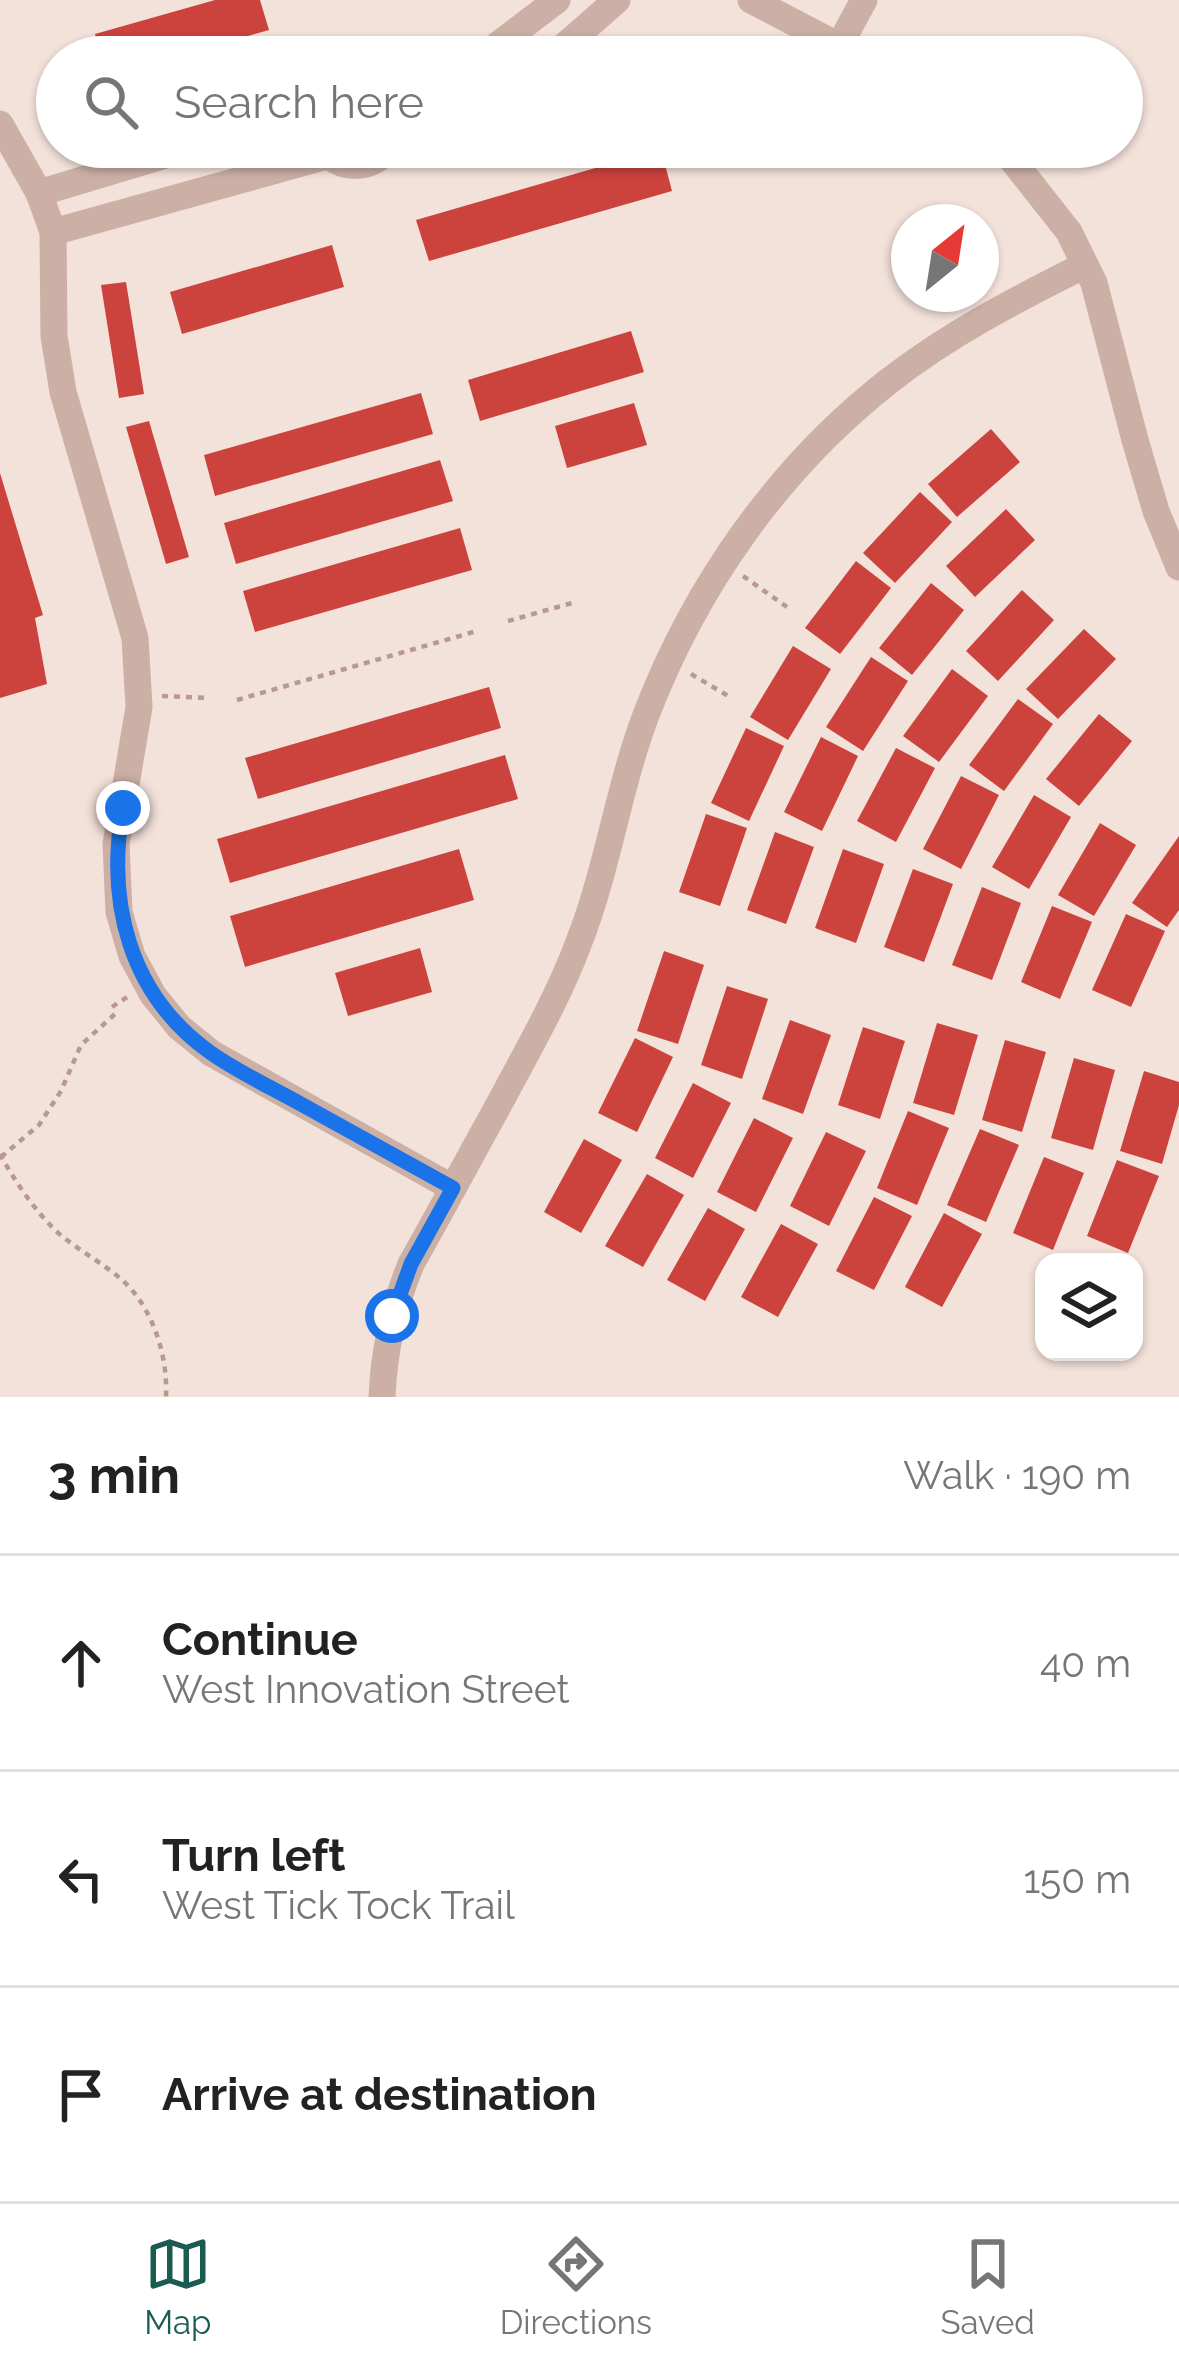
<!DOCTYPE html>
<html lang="en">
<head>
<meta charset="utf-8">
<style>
  body { margin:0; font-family:Raleway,sans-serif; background:#f2f2f2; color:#222 }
  .controls { position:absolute; right:36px; bottom:36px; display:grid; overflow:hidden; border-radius:24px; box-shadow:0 3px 9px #0004 }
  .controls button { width:108px; height:108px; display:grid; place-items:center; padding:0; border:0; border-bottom:3px solid #e0e0e0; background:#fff; color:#222; font:60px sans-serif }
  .compass { position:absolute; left:891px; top:204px; width:108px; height:108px; border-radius:50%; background:#fff; box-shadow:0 3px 9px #0004; rotate:30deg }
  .stop { position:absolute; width:36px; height:36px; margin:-27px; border:9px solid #1a73e8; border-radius:50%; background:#fff }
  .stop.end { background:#1a73e8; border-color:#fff; box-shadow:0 3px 12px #0008 }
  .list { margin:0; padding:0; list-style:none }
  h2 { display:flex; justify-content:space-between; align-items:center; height:156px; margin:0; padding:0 48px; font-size:51px }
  h2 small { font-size:39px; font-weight:400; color:#767676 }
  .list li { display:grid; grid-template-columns:78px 1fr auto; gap:36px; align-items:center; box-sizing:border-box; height:216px; padding:0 48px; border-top:3px solid #e0e0e0 }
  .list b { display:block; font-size:45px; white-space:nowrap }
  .list p { margin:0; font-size:39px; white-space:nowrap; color:#767676 }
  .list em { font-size:39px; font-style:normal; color:#767676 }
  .icon { flex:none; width:66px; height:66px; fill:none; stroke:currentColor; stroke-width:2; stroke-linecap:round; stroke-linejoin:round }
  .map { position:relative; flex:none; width:1179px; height:1397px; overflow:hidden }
  .search { position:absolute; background:#fff; box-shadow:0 3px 9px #0004; left:36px; right:36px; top:36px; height:132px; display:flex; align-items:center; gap:30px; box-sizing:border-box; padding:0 42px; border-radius:66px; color:#767676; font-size:45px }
  .sheet { height:804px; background:#fff }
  nav { display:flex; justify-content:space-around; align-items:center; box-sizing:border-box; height:168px; border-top:3px solid #e0e0e0; background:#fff; font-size:33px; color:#767676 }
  nav a { display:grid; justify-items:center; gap:6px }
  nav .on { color:#1a5b52 }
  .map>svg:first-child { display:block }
  .building { fill:#cc433e }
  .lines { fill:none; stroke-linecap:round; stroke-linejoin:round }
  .path { stroke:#b8988f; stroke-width:4.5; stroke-dasharray:6 6; stroke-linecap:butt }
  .minor { stroke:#ccafa5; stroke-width:27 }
  .route { stroke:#1a73e8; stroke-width:15 }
</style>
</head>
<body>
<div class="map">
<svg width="1179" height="1397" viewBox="0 0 1179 1397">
  <rect width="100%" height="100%" fill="#f3e2da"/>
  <g class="building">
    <path d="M215 0H260L269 30 173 57H101L95 34Z"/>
    <path d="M661 149 672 191 429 261 416 220Z"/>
    <path d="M332 245 344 287 182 334 170 292Z"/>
    <path d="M126 282 144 394 119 398 101 285Z"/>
    <path d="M631 331 644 372 480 421 468 380Z"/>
    <path d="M421 393 433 434 215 496 204 455Z"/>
    <path d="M634 403 647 445 567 468 555 426Z"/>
    <path d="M149 421 189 557 166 564 126 427Z"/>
    <path d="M991 429 1020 462 957 517 928 484Z"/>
    <path d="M440 460 453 501 236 564 224 523Z"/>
    <path d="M0 473 43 615 35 618 47 684 0 698Z"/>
    <path d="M920 492 952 522 895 583 863 553Z"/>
    <path d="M1006 509 1035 540 975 597 946 566Z"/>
    <path d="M460 528 472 570 255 632 243 591Z"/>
    <path d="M856 561 891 588 840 654 805 628Z"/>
    <path d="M931 583 964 610 912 675 879 648Z"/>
    <path d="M1022 590 1054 620 998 681 966 651Z"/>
    <path d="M1084 629 1116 659 1058 719 1026 689Z"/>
    <path d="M793 646 831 669 788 740 750 717Z"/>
    <path d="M871 657 908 681 863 751 826 727Z"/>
    <path d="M952 669 988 696 939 762 903 736Z"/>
    <path d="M489 687 501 728 258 799 245 758Z"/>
    <path d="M1018 699 1053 724 1004 791 969 765Z"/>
    <path d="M1099 714 1132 741 1079 806 1046 779Z"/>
    <path d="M746 728 784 746 749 821 711 803Z"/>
    <path d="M821 737 858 756 822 831 784 812Z"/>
    <path d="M896 748 935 768 896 842 857 821Z"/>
    <path d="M505 755 518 799 230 883 217 839Z"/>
    <path d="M961 776 999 795 961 869 923 849Z"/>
    <path d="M1034 795 1071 817 1029 889 992 867Z"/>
    <path d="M706 814 747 828 720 906 679 892Z"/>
    <path d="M1100 823 1136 845 1094 916 1058 895Z"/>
    <path d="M775 832 814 847 786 924 747 910Z"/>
    <path d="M1179 836V910L1167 927 1132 903Z"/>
    <path d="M459 849 474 900 245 967 230 916Z"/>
    <path d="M843 849 884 864 856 943 815 928Z"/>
    <path d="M913 869 953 884 924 962 884 947Z"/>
    <path d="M982 887 1021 903 992 980 952 965Z"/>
    <path d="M1052 906 1092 922 1060 999 1021 982Z"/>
    <path d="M1126 914 1165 931 1131 1007 1092 990Z"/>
    <path d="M420 948 432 992 348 1016 335 973Z"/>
    <path d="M664 951 704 965 678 1044 637 1031Z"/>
    <path d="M727 986 768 999 742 1079 701 1065Z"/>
    <path d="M790 1020 831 1035 803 1114 762 1099Z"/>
    <path d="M937 1023 978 1035 954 1115 913 1103Z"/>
    <path d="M863 1027 905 1041 880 1119 838 1105Z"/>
    <path d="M635 1038 673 1057 637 1132 598 1113Z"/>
    <path d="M1005 1040 1046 1052 1022 1132 982 1120Z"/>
    <path d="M1074 1058 1115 1070 1093 1150 1051 1138Z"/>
    <path d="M1144 1071 1179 1082V1105L1162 1164 1120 1151Z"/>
    <path d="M693 1083 731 1103 693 1178 655 1158Z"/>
    <path d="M908 1111 949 1128 917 1205 877 1188Z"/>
    <path d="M754 1118 793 1138 756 1212 717 1192Z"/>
    <path d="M980 1129 1019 1145 986 1222 947 1205Z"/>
    <path d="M826 1132 866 1151 829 1226 790 1206Z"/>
    <path d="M584 1139 622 1160 581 1233 544 1212Z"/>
    <path d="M1044 1157 1084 1173 1053 1250 1013 1233Z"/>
    <path d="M1117 1160 1159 1176 1128 1253 1087 1236Z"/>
    <path d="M647 1174 684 1195 643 1267 605 1246Z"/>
    <path d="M874 1197 912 1216 874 1290 836 1271Z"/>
    <path d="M708 1208 745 1229 705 1301 667 1280Z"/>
    <path d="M944 1213 982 1234 942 1307 905 1287Z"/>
    <path d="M781 1224 818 1244 778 1317 741 1297Z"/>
  </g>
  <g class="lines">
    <g class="path">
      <path d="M743 576 787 607"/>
      <path d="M508 621 572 603"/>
      <path d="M691 674 730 697"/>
      <path d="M162 696 207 698"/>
      <path d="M237 700 477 631"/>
      <path d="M112 1007 127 997"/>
      <path d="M0 1154C14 1180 33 1208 54 1229 74 1248 100 1261 121 1279 153 1307 168 1356 166 1397"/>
      <path d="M1 1157 39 1125 61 1091 81 1045 115 1014"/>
    </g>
    <g class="minor">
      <path d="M751 0 860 57"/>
      <path d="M839 46 864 0"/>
      <path d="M482 57 557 0"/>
      <path d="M552 57 617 0"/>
      <path d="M0 124 39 193 53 232 54 336 63 392 135 638 139 707 116 844 119 912 132 956 153 995 179 1027 211 1053 453 1188"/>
      <path d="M320 147C341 172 370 171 391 147"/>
      <path d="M1002 147 1069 232 1094 283 1135 440 1156 511 1179 567"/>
      <path d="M39 193 192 147"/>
      <path d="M53 232 327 156"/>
      <path d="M382 1397C384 1350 393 1308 411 1264 442 1209 472 1153 503 1097 530 1046 559 996 579 942 608 868 618 789 646 715 696 585 779 467 889 381 949 334 1017 299 1085 265"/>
    </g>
  </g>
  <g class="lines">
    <path class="route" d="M123 808C106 902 129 995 211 1053 238 1072 270 1087 299 1103 350 1131 402 1160 453 1188L411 1264 392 1316"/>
  </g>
</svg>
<div class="controls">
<button><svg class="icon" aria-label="layers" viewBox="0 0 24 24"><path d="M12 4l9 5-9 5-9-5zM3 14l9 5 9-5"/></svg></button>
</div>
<svg class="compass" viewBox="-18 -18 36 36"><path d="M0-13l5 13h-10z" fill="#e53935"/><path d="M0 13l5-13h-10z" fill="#767676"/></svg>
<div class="stop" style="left:392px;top:1316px"></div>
<div class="stop end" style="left:123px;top:808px"></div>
<div class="search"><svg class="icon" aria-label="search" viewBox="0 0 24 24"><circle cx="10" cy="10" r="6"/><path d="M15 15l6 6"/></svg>Search here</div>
</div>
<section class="sheet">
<h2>3 min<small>Walk · 190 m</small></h2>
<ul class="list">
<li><svg class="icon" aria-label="ahead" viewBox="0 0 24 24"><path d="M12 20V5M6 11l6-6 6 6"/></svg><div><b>Continue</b><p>West Innovation Street</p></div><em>40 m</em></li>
<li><svg class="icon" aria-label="left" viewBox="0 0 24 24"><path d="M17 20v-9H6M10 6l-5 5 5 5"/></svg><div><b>Turn left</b><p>West Tick Tock Trail</p></div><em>150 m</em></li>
<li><svg class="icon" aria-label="arrive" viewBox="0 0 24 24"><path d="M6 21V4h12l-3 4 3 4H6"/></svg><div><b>Arrive at destination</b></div></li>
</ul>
</section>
<nav>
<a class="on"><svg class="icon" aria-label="map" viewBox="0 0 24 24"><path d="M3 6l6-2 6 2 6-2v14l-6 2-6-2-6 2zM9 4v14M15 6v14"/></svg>Map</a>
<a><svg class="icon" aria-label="directions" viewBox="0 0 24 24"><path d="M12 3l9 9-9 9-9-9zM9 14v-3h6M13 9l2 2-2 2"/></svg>Directions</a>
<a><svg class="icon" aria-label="saved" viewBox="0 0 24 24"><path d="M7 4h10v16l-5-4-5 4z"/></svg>Saved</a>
</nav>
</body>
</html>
